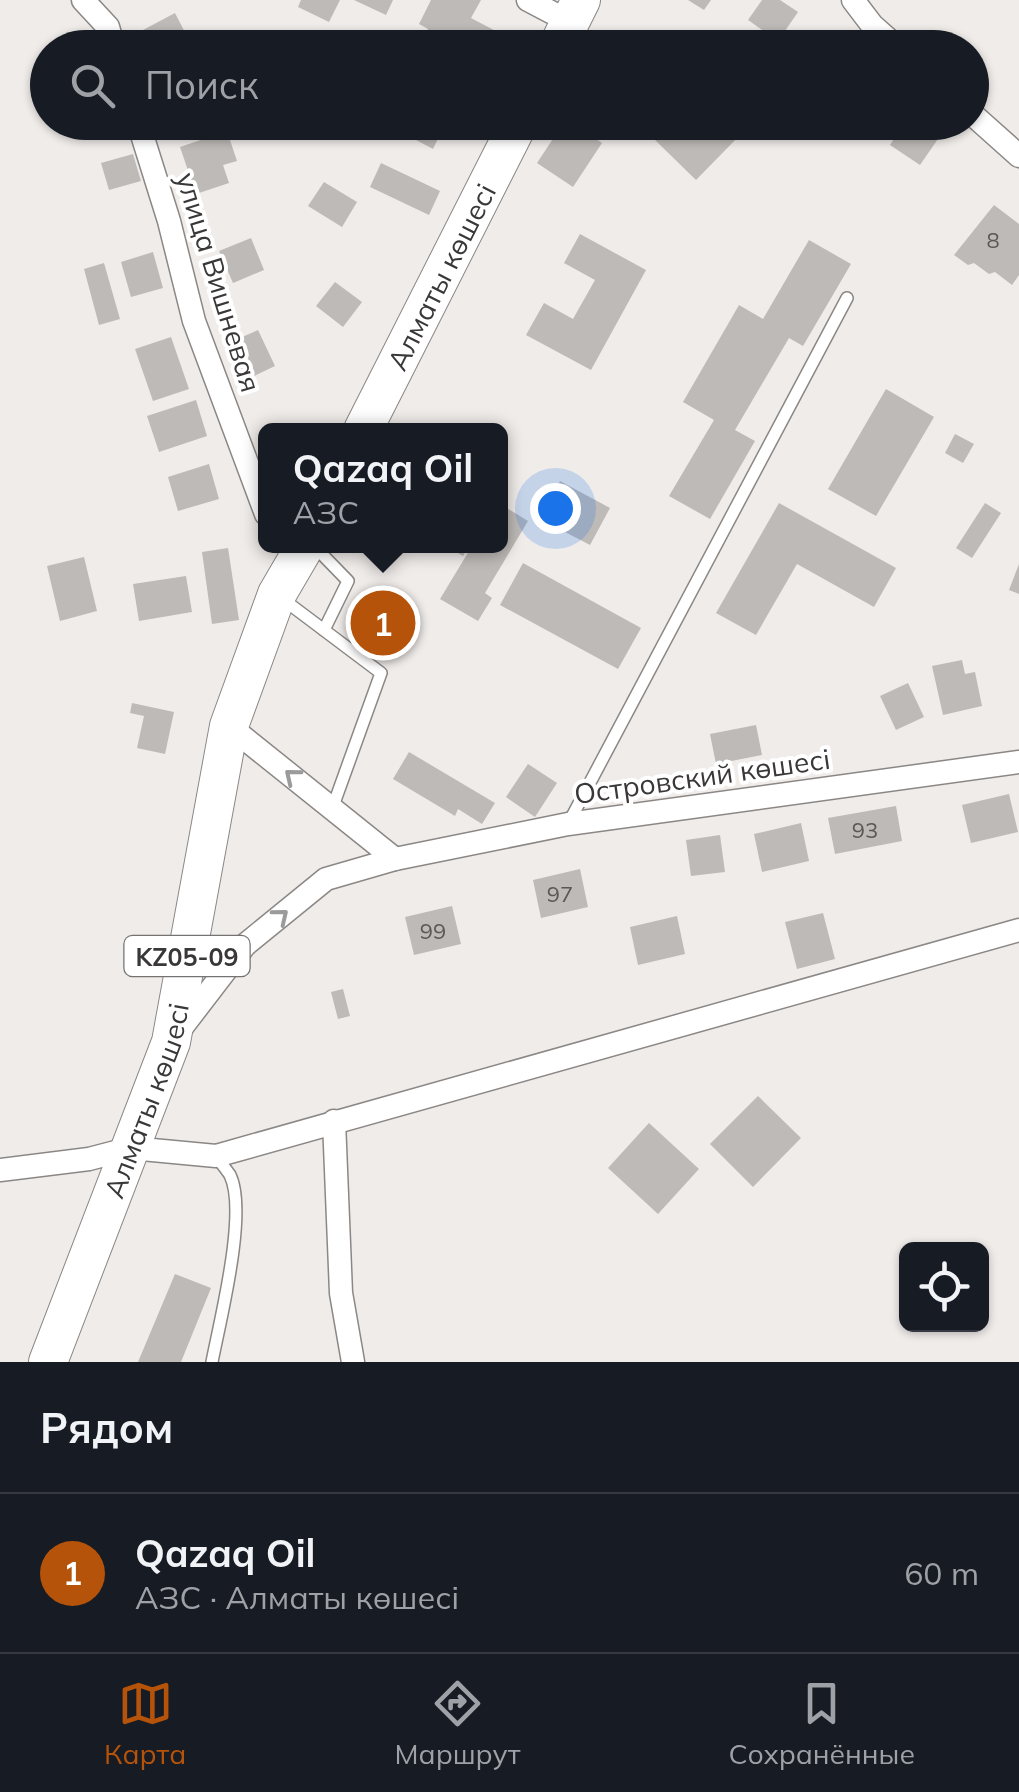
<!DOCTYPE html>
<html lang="ru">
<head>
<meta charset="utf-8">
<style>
  body { margin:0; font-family:Mulish,sans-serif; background:#242831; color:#f1f3f6 }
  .controls { position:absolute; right:30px; bottom:30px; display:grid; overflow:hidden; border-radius:15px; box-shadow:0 2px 8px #0004 }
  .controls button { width:90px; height:90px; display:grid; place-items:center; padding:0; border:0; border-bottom:2px solid #363941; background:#171b24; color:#f1f3f6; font:50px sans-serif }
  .you { position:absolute; left:555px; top:508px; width:35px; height:35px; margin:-25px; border:8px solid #fff; border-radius:50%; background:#1a73e8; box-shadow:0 0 0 15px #1a73e833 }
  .badge { display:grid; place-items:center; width:65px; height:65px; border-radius:50%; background:#b45309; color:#fff; font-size:32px; font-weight:700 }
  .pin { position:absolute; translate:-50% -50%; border:5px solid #fff; box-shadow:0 2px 10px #0006 }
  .popup { position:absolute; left:258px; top:423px; width:250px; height:130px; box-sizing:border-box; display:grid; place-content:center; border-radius:15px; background:#171b24; filter:drop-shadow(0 2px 8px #0005); font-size:32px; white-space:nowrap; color:#9ea1a6 }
  .popup b { font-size:38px; color:#f1f3f6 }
  .popup::after { content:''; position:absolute; left:50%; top:100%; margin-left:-20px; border:20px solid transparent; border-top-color:#171b24 }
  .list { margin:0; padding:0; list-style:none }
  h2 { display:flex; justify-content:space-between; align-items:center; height:130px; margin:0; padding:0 40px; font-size:42px }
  h2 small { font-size:32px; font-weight:400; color:#9ea1a6 }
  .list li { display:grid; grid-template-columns:65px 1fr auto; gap:30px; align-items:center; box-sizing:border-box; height:160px; padding:0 40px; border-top:2px solid #363941 }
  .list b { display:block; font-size:38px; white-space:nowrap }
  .list p { margin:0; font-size:32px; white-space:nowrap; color:#9ea1a6 }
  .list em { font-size:32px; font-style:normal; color:#9ea1a6 }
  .icon { flex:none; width:55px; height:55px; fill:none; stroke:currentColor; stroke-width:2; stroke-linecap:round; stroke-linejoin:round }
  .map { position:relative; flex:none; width:1019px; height:1362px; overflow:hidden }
  .search { position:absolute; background:#171b24; box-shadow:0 2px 8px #0004; left:30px; right:30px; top:30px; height:110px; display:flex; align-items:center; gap:25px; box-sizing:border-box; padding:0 35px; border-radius:55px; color:#9ea1a6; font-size:38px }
  .sheet { height:290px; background:#171b24 }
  nav { display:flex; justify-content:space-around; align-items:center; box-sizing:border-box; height:140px; border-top:2px solid #363941; background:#171b24; font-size:28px; color:#9ea1a6 }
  nav a { display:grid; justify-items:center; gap:5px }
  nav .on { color:#b45309 }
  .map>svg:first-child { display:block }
  .building { fill:#bebab7 }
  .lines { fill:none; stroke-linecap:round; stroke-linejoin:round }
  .service-casing { stroke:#8b8785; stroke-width:14 }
  .minor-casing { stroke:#8b8785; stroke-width:25 }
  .primary-casing { stroke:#8b8785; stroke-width:40 }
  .service { stroke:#fff; stroke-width:11 }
  .minor { stroke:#fff; stroke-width:22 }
  .primary { stroke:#fff; stroke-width:38 }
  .oneway { stroke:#9c9b9b }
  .labels { text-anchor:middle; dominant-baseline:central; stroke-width:8; stroke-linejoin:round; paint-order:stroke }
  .number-label { font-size:22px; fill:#5a5857 }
  .shield { fill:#fff; stroke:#747373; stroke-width:2.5 }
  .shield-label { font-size:25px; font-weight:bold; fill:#393737 }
  .street-label { font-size:28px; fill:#393737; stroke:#fff }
</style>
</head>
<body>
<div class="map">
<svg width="1019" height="1362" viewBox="0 0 1019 1362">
  <rect width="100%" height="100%" fill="#f0ecea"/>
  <g class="building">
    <path d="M301 0H340L329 22 298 7Z"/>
    <path d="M354 0H393L386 15Z"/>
    <path d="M431 0H481L471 18 509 38 504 48 420 45 428 29 419 24Z"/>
    <path d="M688 0H711L704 10Z"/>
    <path d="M762 0H780L798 12 778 41 748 20Z"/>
    <path d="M175 13 193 48H132L128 38Z"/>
    <path d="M668 33 697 48H661Z"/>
    <path d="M75 122H109V124L78 132Z"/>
    <path d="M236 122H266L252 137Z"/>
    <path d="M382 122H446L433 149Z"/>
    <path d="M564 122H571L602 143 573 187 537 163Z"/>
    <path d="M668 122H734L743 132 696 180 653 138Z"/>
    <path d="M905 122H920L940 136 920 165 890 145Z"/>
    <path d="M227 131 237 161 223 165 229 183 196 194 180 147Z"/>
    <path d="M133 154 141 181 109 190 101 163Z"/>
    <path d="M381 163 440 191 429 215 370 187Z"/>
    <path d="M324 182 357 202 342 227 308 206Z"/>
    <path d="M994 205 1019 224V275L1012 285 995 272 989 274 974 263 968 265 954 255Z"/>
    <path d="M580 234 646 270 591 370 526 335 544 303 573 319 595 280 564 263Z"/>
    <path d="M251 238 264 270 233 283 219 251Z"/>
    <path d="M809 240 851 264 803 346 789 338 735 430 755 441 710 519 669 496 714 420 683 402 739 305 763 319Z"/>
    <path d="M153 252 163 288 131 297 121 262Z"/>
    <path d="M104 263 120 319 99 325 84 269Z"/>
    <path d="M335 282 362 302 343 327 316 306Z"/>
    <path d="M258 330 275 366 241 382 224 345Z"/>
    <path d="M171 337 189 389 153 401 135 349Z"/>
    <path d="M886 389 934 417 876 516 828 489Z"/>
    <path d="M196 400 207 436 159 452 147 416Z"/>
    <path d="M955 434 974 444 963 463 945 453Z"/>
    <path d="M209 464 219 499 178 511 168 477Z"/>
    <path d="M560 481 610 508 590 545 540 519Z"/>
    <path d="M779 503 896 568 874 607 797 564 756 635 716 613Z"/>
    <path d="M985 503 1001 513 972 558 956 548Z"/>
    <path d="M500 504 528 521 485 593 492 598 478 621 440 599 472 546H500Z"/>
    <path d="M446 546H469L463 556Z"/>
    <path d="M228 548 239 620 212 624 202 552Z"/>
    <path d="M84 557 97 611 60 621 47 566Z"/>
    <path d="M523 563 641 628 618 669 500 605Z"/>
    <path d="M1019 564V594L1009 590Z"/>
    <path d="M186 576 192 612 139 621 133 584Z"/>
    <path d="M962 660 965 674 975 672 982 706 943 715 932 666Z"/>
    <path d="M908 683 924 717 896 730 880 696Z"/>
    <path d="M132 703 174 712 165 754 137 748 144 716 130 713Z"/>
    <path d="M756 725 762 755 716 764 710 734Z"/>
    <path d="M409 752 495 803 482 824 458 809 455 816 393 779Z"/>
    <path d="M528 764 557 783 535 817 506 797Z"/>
    <path d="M1009 794 1018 832 971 843 962 805Z"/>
    <path d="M896 806 902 841 835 854 828 818Z"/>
    <path d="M801 823 809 861 762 872 754 834Z"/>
    <path d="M720 835 725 872 691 876 686 840Z"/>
    <path d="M580 869 588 907 541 918 533 880Z"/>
    <path d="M452 906 461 944 414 955 405 917Z"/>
    <path d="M823 913 835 959 797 969 785 922Z"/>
    <path d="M677 916 685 954 638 965 630 927Z"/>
    <path d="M343 989 350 1016 338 1019 331 992Z"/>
    <path d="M758 1096 801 1138 753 1187 710 1144Z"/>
    <path d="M649 1123 699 1169 658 1214 608 1168Z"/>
    <path d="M175 1274 211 1288 181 1362H138Z"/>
  </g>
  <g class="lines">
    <defs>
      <g id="service">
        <path d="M314 546 348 581 324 630"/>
        <path d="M280 597 381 673 332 809"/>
        <path d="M568 824 847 298"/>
        <path d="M212 1362C220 1320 248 1212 230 1175 226 1169 220 1162 216 1156"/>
      </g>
      <g id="minor">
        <path d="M83 0 108 27 114 48"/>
        <path d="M528 0 570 22"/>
        <path d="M853 0 872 25 898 48"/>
        <path d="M972 114 1019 156"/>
        <path d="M138 122 169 221 194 321 266 514"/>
        <path d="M229 726 395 859"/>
        <path d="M179 1031 245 945 326 879 395 859 568 824 1019 762"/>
        <path d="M334 1121 341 1293 353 1362"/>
        <path d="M0 1170 89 1159 131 1148 216 1156 1019 930"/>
      </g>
      <g id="primary">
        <path d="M557 48 581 0"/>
        <path id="s1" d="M363 430 519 122"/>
        <path id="s2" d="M48 1362 171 1042 229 726 277 594 305 546"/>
      </g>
    </defs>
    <use href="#service" class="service-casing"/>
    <use href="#minor" class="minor-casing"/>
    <use href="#primary" class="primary-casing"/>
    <use href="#service" class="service"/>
    <use href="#minor" class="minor"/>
    <use href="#primary" class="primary"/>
  </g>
  <defs><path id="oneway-chevron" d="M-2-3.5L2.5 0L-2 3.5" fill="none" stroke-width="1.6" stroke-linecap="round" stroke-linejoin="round" transform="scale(2.5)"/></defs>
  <g class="oneway">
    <use href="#oneway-chevron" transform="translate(292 776) rotate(-141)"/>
    <use href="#oneway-chevron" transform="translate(281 916) rotate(-39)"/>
  </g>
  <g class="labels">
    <g class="number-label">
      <text x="993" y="240">8</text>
      <text x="865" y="830">93</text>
      <text x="560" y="894">97</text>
      <text x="433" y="931">99</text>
    </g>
    <rect class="shield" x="124.5" y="936" width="125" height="40" rx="8"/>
    <g class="shield-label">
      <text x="187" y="956">KZ05-09</text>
    </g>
    <g class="street-label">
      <text stroke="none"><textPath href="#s1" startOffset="172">Алматы көшесі</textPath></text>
      <text transform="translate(219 282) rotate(73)">улица Вишневая</text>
      <text transform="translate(702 776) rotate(-8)">Островский көшесі</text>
      <text stroke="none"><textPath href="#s2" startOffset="280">Алматы көшесі</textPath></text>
    </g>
  </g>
</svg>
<div class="controls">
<button><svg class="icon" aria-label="locate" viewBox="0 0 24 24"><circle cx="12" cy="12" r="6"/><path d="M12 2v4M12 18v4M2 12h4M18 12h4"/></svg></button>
</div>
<div class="you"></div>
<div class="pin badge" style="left:383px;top:623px">1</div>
<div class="popup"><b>Qazaq Oil</b>АЗС</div>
<div class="search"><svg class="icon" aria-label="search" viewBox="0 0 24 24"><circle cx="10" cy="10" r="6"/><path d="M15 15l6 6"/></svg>Поиск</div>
</div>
<section class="sheet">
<h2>Рядом<small></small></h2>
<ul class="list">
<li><span class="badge">1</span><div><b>Qazaq Oil</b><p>АЗС · Алматы көшесі</p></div><em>60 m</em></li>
</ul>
</section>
<nav>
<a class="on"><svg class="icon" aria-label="map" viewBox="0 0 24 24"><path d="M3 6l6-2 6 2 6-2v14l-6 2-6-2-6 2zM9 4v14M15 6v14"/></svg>Карта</a>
<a><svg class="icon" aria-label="directions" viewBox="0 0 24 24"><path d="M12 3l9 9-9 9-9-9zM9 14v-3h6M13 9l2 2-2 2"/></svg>Маршрут</a>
<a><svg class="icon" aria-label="saved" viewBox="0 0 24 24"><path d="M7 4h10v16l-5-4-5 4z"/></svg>Сохранённые</a>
</nav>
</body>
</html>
